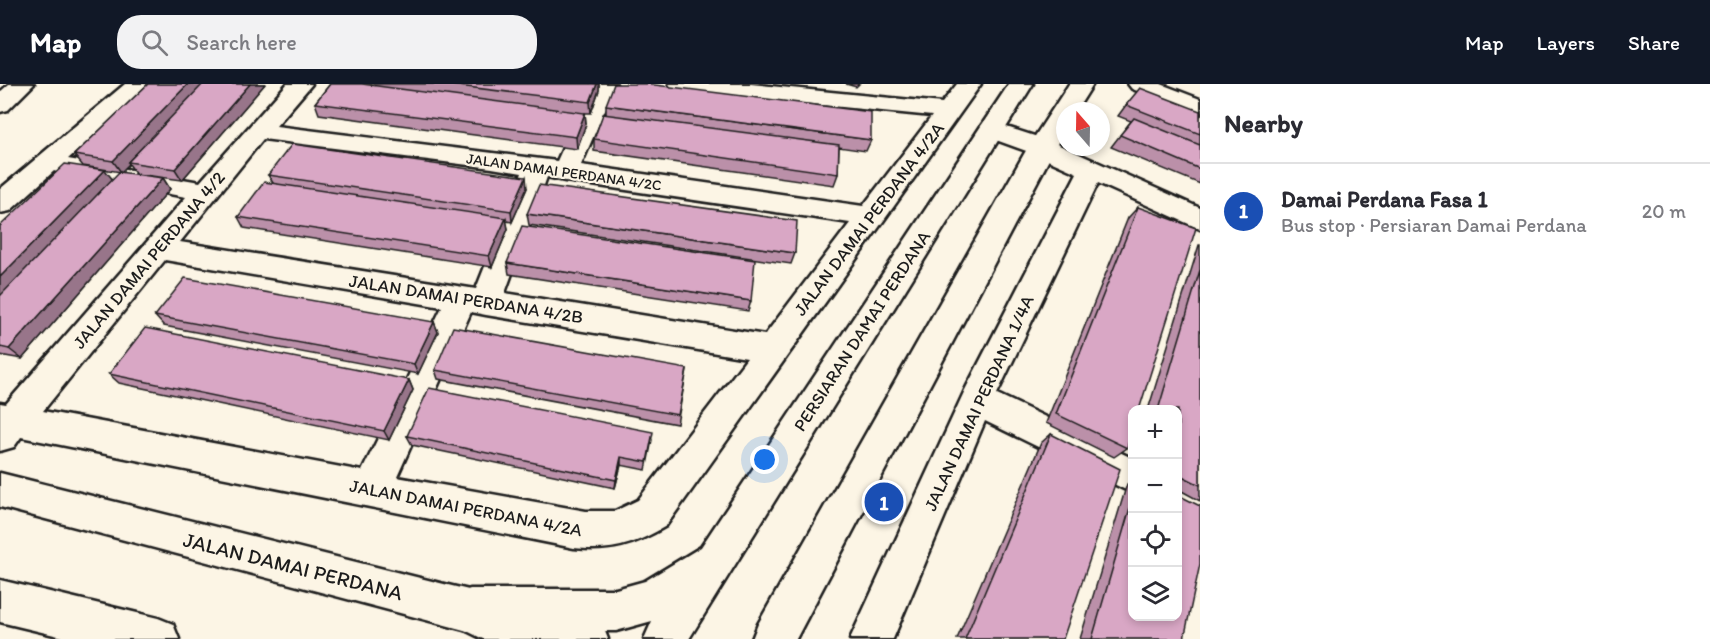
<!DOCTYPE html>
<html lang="en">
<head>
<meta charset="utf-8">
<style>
  body { margin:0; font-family:Itim,sans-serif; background:#f2f2f3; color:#2b2b33 }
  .controls { position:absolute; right:18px; bottom:18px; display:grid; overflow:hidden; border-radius:12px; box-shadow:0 3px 9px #0003 }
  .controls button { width:54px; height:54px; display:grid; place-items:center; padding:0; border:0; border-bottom:2px solid #e1e1e2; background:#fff; color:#2b2b33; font:30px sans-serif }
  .compass { position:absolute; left:1056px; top:18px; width:54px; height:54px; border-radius:50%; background:#fff; box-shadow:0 3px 9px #0003; rotate:340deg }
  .you { position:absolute; left:765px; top:376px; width:21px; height:21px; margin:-15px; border:4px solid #fff; border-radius:50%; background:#1a73e8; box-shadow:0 0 0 9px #1a73e833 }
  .badge { display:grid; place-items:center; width:39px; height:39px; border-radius:50%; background:#111827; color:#fff; font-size:20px; font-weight:700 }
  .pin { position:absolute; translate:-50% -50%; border:3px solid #fff; box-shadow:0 2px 6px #0006 }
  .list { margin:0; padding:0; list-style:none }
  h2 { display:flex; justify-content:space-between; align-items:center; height:78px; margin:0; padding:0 24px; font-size:26px }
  h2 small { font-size:20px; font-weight:400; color:#7c7c81 }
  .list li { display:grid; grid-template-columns:39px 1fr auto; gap:18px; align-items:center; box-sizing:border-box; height:96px; padding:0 24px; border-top:2px solid #e1e1e2 }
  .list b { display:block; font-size:22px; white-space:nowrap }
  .list p { margin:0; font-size:20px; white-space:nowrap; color:#7c7c81 }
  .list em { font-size:20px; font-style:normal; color:#7c7c81 }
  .icon { flex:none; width:33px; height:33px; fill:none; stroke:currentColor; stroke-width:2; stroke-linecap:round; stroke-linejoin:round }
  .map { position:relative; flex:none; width:1200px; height:555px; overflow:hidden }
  header { display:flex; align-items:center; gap:36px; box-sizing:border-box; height:84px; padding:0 30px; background:#111827; color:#fff }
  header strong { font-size:28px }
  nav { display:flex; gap:33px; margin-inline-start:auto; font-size:21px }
  .search { width:420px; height:54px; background:#f2f2f3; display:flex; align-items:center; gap:15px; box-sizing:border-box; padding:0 21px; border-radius:24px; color:#7c7c81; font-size:22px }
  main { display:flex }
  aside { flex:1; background:#fff }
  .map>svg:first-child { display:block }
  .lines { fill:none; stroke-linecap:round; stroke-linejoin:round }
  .minor-casing { stroke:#1c1c1c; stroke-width:5 }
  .major-casing { stroke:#1c1c1c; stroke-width:5 }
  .minor { fill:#fcf5e5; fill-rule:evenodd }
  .major { fill:#fcf5e5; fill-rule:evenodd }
  .wall { fill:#bb90a9; stroke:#1c1c1c; stroke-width:1.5 }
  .shaded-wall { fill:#98758a; stroke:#1c1c1c; stroke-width:1.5 }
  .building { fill:#d9a7c5; stroke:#1c1c1c; stroke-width:1.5 }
  .labels { text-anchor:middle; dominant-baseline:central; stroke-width:4.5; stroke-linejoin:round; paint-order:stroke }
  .far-street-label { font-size:15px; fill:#1c1c1c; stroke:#fcf5e5 }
  .street-label { font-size:18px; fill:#1c1c1c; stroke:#fcf5e5 }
  .near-street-label { font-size:21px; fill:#1c1c1c; stroke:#fcf5e5 }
</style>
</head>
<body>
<header>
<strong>Map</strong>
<div class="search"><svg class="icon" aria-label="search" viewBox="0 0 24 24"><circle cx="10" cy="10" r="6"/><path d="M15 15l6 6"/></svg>Search here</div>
<nav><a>Map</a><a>Layers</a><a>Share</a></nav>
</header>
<main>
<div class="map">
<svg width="1200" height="555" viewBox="0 0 1200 555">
  <rect width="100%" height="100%" fill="#fcf5e5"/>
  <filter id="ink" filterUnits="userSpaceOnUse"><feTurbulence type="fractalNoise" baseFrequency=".0167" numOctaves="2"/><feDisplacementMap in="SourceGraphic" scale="12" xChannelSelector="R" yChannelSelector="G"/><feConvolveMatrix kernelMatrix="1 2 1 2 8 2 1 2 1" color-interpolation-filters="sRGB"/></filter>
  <g filter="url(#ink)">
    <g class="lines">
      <defs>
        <g id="minor">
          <path d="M9 0H34L8 26 0 28V8Z"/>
          <path d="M125 0H151L68 75 200 98 287 0H312L276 42 557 77 592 0H616L581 81 863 122 932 32 681 7 673 5 669 0H751L942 19 957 0H981L666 442C634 461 611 468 574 464L21 353 14 363 0 367V319L6 320 186 113 65 91 54 87 10 127 0 129V105ZM263 55 492 84 522 89 476 205 180 158ZM547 93 565 97 850 139 765 251 505 209ZM165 176 442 223 362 387 43 327ZM471 228 486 231 747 274 638 416 615 427H586L397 393Z"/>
          <path d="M1128 0H1161L1200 15V30L1132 5Z"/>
          <path d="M991 38 1050 57 1200 124V145L1098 99 997 310 1132 374V409L985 337 893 555H850L965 306 1077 89 1032 69 982 51 979 46 982 41Z"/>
          <path d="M0 389 452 502 587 534 602 540 608 555H498L0 423Z"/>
          <path d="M0 496 158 534 173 540 179 555H71L0 538Z"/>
        </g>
        <g id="major">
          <path d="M1009 0H1033L689 555H644L652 537 616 547H544L547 555H483L455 541 449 526 455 511 470 505H616L645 497 701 463Z"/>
          <path d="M1069 0H1093L1076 27H1065V45L796 555H752L758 540 1028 63Z"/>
        </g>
      </defs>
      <use href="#minor" class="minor-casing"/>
      <use href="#major" class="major-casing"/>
      <use href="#minor" class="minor"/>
      <use href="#major" class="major"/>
    </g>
    <g class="wall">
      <path d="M148 0H265L182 96 136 90 129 80 121 88 83 82 74 71Z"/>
      <path d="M330 0H599V6L591 29H585L586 40 577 65 319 30 315 19Z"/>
      <path d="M846 0H859L856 3Z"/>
      <path d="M606 21 871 56 866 67 839 63 838 90 834 101 594 67V55L606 30Z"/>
      <path d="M1126 21 1200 27V100L1111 63 1131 37 1118 32Z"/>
      <path d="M268 91 527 104 512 138 506 137 508 145 492 183 244 144 238 133 273 99Z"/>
      <path d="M163 94 170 105 22 275 0 271V142L112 95Z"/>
      <path d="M1138 123 1127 364 1114 373 1046 339 1128 134Z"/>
      <path d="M527 130 795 169 791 180 529 141Z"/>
      <path d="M1199 161H1200V417L1178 405V326H1148Z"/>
      <path d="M507 179 751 217 748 227 509 190Z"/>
      <path d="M155 232 434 238 438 248 418 290 164 242Z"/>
      <path d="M687 285 677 340 438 295 435 286Z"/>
      <path d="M109 290 409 296 413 306 389 356 119 299Z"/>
      <path d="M1051 350 1063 555H957L1041 359Z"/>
      <path d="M407 352 652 356 646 386 621 381 615 404 412 361Z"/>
      <path d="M1132 397V532L1184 555H1080L1127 400Z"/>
    </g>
    <g class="shaded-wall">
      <path d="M188 0H205L128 78 129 80 121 88 113 77Z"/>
      <path d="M250 0H265L182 96 175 85Z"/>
      <path d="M597 0H599V6L591 29 590 18Z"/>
      <path d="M585 29 586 40 577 65 576 53Z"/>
      <path d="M105 86 114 97 0 216V193Z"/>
      <path d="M526 93 527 104 512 138 511 127Z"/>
      <path d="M163 94 170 105 22 275 9 265Z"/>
      <path d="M506 134 508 145 492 183 489 172Z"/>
      <path d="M434 238 438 248 418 290 414 280Z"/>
      <path d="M409 296 413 306 389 356 384 347Z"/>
      <path d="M621 373V381L615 404 616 396Z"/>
    </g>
    <g class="building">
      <path d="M148 0H188L113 77 74 71Z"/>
      <path d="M203 0H250L175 85 128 78Z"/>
      <path d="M330 0H362L585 29 576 53 315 19Z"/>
      <path d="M442 0H597L590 18Z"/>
      <path d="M614 0H647L871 28V56L606 21Z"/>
      <path d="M1140 4 1200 27V50L1126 21Z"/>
      <path d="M603 30 839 61 838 90 594 55Z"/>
      <path d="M1134 34 1200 61V85L1120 51Z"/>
      <path d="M292 60 526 93 511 127 268 91Z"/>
      <path d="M65 80 105 86 0 193V142Z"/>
      <path d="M119 88 163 94 9 265 0 263V212Z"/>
      <path d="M264 98 506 134 489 172 238 133Z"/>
      <path d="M539 101 797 137 795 169 527 130Z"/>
      <path d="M1138 123 1196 144 1139 326H1132V346L1127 364 1056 330Z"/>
      <path d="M522 142 755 176 751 217 507 179Z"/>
      <path d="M1200 186V401L1178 390V326H1158Z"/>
      <path d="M185 194 434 238 414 280 155 232Z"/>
      <path d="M453 243 687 285 678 331 435 286Z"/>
      <path d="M145 244 409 296 384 347 109 290Z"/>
      <path d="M429 304 653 348 647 378 621 373 616 396 407 352Z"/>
      <path d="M1051 350 1120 385 1063 555H965Z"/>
      <path d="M1178 411 1200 422V480L1184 555H1092L1132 417V532H1178Z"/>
    </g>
  </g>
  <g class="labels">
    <g class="far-street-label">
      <text transform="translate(564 88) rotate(8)">JALAN DAMAI PERDANA 4/2C</text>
    </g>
    <g class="street-label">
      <text transform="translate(869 135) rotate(-53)">JALAN DAMAI PERDANA 4/2A</text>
      <text transform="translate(149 176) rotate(-50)">JALAN DAMAI PERDANA 4/2</text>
      <text transform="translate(466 215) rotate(9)">JALAN DAMAI PERDANA 4/2B</text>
      <text transform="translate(862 247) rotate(-57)">PERSIARAN DAMAI PERDANA</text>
      <text transform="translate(979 319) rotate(-65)">JALAN DAMAI PERDANA 1/4A</text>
      <text transform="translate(466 424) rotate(11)">JALAN DAMAI PERDANA 4/2A</text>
    </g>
    <g class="near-street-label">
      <text transform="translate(293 482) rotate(14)">JALAN DAMAI PERDANA</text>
    </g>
  </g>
</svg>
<div class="controls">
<button>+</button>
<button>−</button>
<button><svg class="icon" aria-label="locate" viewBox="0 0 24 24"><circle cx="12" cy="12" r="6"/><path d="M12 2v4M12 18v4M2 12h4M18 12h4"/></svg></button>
<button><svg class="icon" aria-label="layers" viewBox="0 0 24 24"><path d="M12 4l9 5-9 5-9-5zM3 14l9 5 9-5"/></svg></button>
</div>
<svg class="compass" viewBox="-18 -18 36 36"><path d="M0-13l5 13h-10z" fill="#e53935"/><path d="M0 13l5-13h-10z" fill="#7c7c81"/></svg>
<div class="you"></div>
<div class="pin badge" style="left:884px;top:418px;background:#1a4fb4">1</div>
</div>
<aside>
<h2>Nearby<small></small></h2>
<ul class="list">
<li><span class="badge" style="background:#1a4fb4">1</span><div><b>Damai Perdana Fasa 1</b><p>Bus stop · Persiaran Damai Perdana</p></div><em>20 m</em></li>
</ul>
</aside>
</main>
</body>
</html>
